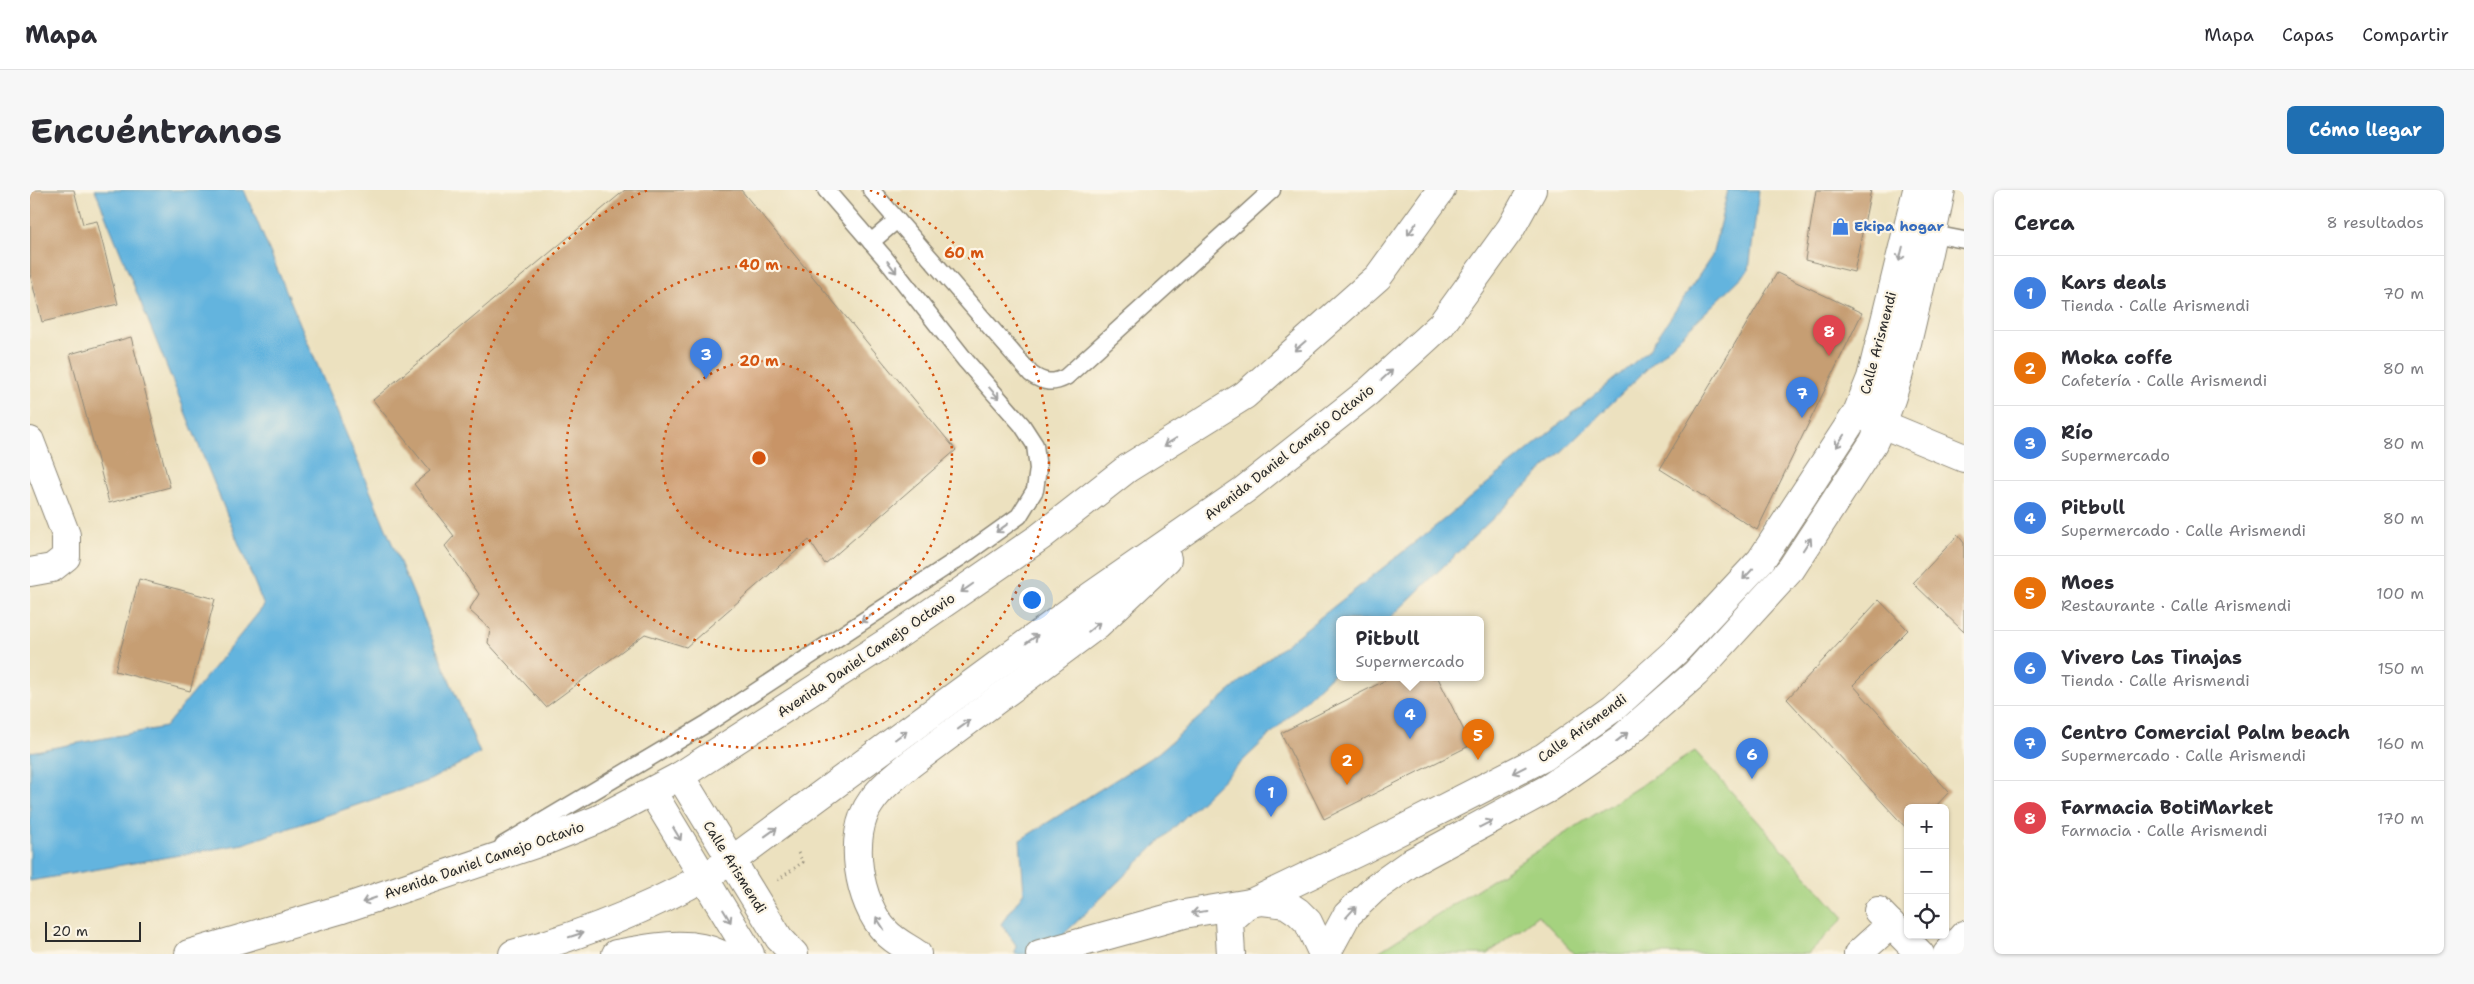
<!DOCTYPE html>
<html lang="es">
<head>
<meta charset="utf-8">
<style>
  body { margin:0; font-family:"Shantell Sans",sans-serif; background:#f7f7f7; color:#2b2b33 }
  .controls { position:absolute; right:15px; bottom:15px; display:grid; overflow:hidden; border-radius:8px; box-shadow:0 1px 4px #0004 }
  .controls button { width:45px; height:45px; display:grid; place-items:center; padding:0; border:0; border-bottom:1px solid #e1e1e2; background:#fff; color:#2b2b33; font:25px sans-serif }
  .scale { position:absolute; left:15px; bottom:12px; width:96px; box-sizing:border-box; padding-left:5px; border:2px solid #2b2b2b; border-top:0; font-size:14px; line-height:18px; white-space:nowrap; color:#2b2b2b; -webkit-text-stroke:4px #fcf5e5; paint-order:stroke }
  .you { position:absolute; left:1001px; top:409px; width:18px; height:18px; margin:-12px; border:4px solid #fff; border-radius:50%; background:#1a73e8; box-shadow:0 0 0 8px #1a73e833 }
  .badge { display:grid; place-items:center; width:32px; height:32px; border-radius:50%; background:#1f6fb2; color:#fff; font-size:16px; font-weight:700 }
  .pin { position:absolute; translate:-50% -41px; filter:drop-shadow(0 1px 2px #0008) }
  .pin::after { content:''; position:absolute; top:26px; width:18px; height:15px; background:inherit; clip-path:polygon(0 0,100% 0,50% 100%) }
  .popup { position:absolute; left:1306px; top:426px; width:148px; height:65px; box-sizing:border-box; display:grid; place-content:center; border-radius:8px; background:#fff; filter:drop-shadow(0 1px 4px #0005); font-size:16px; white-space:nowrap; color:#7c7c81 }
  .popup b { font-size:19px; color:#2b2b33 }
  .popup::after { content:''; position:absolute; left:50%; top:100%; margin-left:-10px; border:10px solid transparent; border-top-color:#fff }
  .list { margin:0; padding:0; list-style:none }
  h2 { display:flex; justify-content:space-between; align-items:center; height:65px; margin:0; padding:0 20px; font-size:21px }
  h2 small { font-size:16px; font-weight:400; color:#7c7c81 }
  .list li { display:grid; grid-template-columns:32px 1fr auto; gap:15px; align-items:center; box-sizing:border-box; height:75px; padding:0 20px; border-top:1px solid #e1e1e2 }
  .list b { display:block; font-size:19px; white-space:nowrap }
  .list p { margin:0; font-size:16px; white-space:nowrap; color:#7c7c81 }
  .list em { font-size:16px; font-style:normal; color:#7c7c81 }
  .icon { flex:none; width:28px; height:28px; fill:none; stroke:currentColor; stroke-width:2; stroke-linecap:round; stroke-linejoin:round }
  .map { position:relative; flex:none; width:1934px; height:764px; overflow:hidden; border-radius:8px }
  header { display:flex; align-items:center; gap:30px; box-sizing:border-box; height:70px; padding:0 25px; background:#fff; border-bottom:1px solid #e1e1e2 }
  header strong { font-size:24px }
  nav { display:flex; gap:28px; margin-inline-start:auto; font-size:18px }
  .intro { display:flex; align-items:center; justify-content:space-between; box-sizing:border-box; height:120px; padding:0 30px }
  h1 { margin:0; font-size:35px }
  .button { padding:12px 22px; border-radius:8px; background:#1f6fb2; color:#fff; font-size:18px; font-weight:700 }
  main { display:flex; gap:30px; padding:0 30px }
  aside { flex:1; background:#fff; border-radius:8px; box-shadow:0 1px 4px #0004 }
  .map>svg:first-child { display:block }
  .green { fill:#a5d27f; stroke:#687e55 }
  .water { fill:#63b4de; stroke:#477084 }
  .building { fill:#c69e73 }
  .lines { fill:none; stroke-linecap:round; stroke-linejoin:round }
  .lane-casing { stroke:#8c8675; stroke-width:19 }
  .street-casing { stroke:#8c8675; stroke-width:30 }
  .secondary-casing { stroke:#8c8675; stroke-width:30 }
  .path { stroke:#8c8675; stroke-width:3; stroke-dasharray:1 4; stroke-linecap:butt }
  .lane { stroke:#fff; stroke-width:16 }
  .street { stroke:#fff; stroke-width:28 }
  .secondary { stroke:#fff; stroke-width:28 }
  .oneway { stroke:#a0a0a0 }
  .ring { fill:none; stroke:#d5540f; stroke-width:2.5; stroke-dasharray:2.5 5 }
  .labels { text-anchor:middle; dominant-baseline:central; stroke-width:4.5; stroke-linejoin:round; paint-order:stroke }
  .shop-label { font-size:14px; font-weight:bold; fill:#366cbe; stroke:#fcf5e5; text-anchor:start }
  .street-label { font-size:14px; fill:#2b2b2b; stroke:#fcf5e5 }
  .centre { fill:#d5540f; stroke:#fcf5e5; stroke-width:2.5 }
  .ring-label { font-size:15px; text-anchor:middle; font-weight:bold; fill:#d5540f; stroke:#fcf5e5; stroke-width:4.5; stroke-linejoin:round; paint-order:stroke }
</style>
</head>
<body>
<header>
<strong>Mapa</strong>
<nav><a>Mapa</a><a>Capas</a><a>Compartir</a></nav>
</header>
<div class="intro"><h1>Encuéntranos</h1><a class="button">Cómo llegar</a></div>
<main>
<div class="map">
<svg width="1934" height="764" viewBox="0 0 1934 764">
  <rect width="100%" height="100%" fill="#fcf5e5"/>
  <filter id="ink" filterUnits="userSpaceOnUse"><feTurbulence type="fractalNoise" baseFrequency=".02" numOctaves="2"/><feDisplacementMap in="SourceGraphic" scale="10" xChannelSelector="R" yChannelSelector="G"/><feConvolveMatrix kernelMatrix="1 2 1 2 8 2 1 2 1" color-interpolation-filters="sRGB"/></filter>
  <filter id="wash" filterUnits="userSpaceOnUse"><feTurbulence type="fractalNoise" baseFrequency=".0096" numOctaves="4" result="noise"/><feDisplacementMap in="SourceGraphic" scale="20" xChannelSelector="R" yChannelSelector="G"/><feGaussianBlur stdDeviation="1.12" result="paint"/><feColorMatrix in="noise" values="0 0 0 0 0 0 0 0 0 0 0 0 0 0 0 0 0 1.4 0 .05"/><feComposite in="paint" operator="in"/></filter>
  <g filter="url(#wash)">
    <rect width="100%" height="100%" fill="#ece1bf"/>
    <path class="green" d="M1665 561 1814 728 1778 764H1545L1508 725 1458 764H1345Z"/>
    <g class="water">
      <path d="M65 0H214L450 563 400 590 213 654 0 691V562L135 537 234 416Z"/>
      <path d="M1698 0H1729L1719 80 1358 430H1310V477L1035 743 1034 764H985L986 755 971 734 994 702 990 650 1128 563 1230 475 1407 335 1618 161 1682 66Z"/>
    </g>
    <g id="blocks">
      <g class="building">
        <path d="M0 0H44L53 34 67 31 88 114 12 132 0 84Z"/>
        <path d="M595 0H711L926 260 795 374 779 350 656 457 615 444 516 517 458 453 460 439 439 420 449 404 415 356 424 346 384 294 400 281 343 210Z"/>
        <path d="M1786 0H1841L1824 82 1775 70Z"/>
        <path d="M1747 83 1832 123 1727 340 1630 279Z"/>
        <path d="M101 147 140 297 79 313 40 164Z"/>
        <path d="M1928 345 1934 353V442L1883 393Z"/>
        <path d="M109 389 185 409 160 501 85 481Z"/>
        <path d="M1849 410 1878 440 1823 495 1919 602 1904 618H1878V640L1757 509Z"/>
        <path d="M1360 488H1408L1441 555 1294 629 1251 543Z"/>
      </g>
    </g>
  </g>
  <g filter="url(#ink)">
    <use href="#blocks" fill-opacity="0" stroke="#8c8675" stroke-width="1"/>
    <g class="lines">
      <defs>
        <g id="lane">
          <path d="M841 0 1001 184C1014 193 1023 194 1036 187L1242 0"/>
          <path d="M1903 44 1934 50"/>
          <path d="M841 52 867 30"/>
          <path d="M473 655 678 533 940 361 989 326 1005 300 1008 279 1005 255 992 235 936 171 854 67 796 0"/>
        </g>
        <g id="street">
          <path d="M1835 227 1934 268"/>
          <path d="M0 251 36 345V367L22 378 0 382"/>
          <path d="M1217 715 1334 659 1514 567 1583 518 1646 461 1731 370 1827 223 1841 188 1887 0"/>
          <path d="M1848 721 1890 764"/>
          <path d="M1296 764 1317 725 1344 699 1382 672 1519 598 1592 548 1666 483 1761 379 1843 253C1863 213 1874 167 1884 123 1894 82 1903 41 1911 0"/>
          <path d="M1828 764 1861 734"/>
          <path d="M1917 764 1934 745"/>
        </g>
        <g id="secondary">
          <path d="M650 586 749 748 764 764"/>
          <path d="M622 602 720 764"/>
          <path d="M159 764 312 719 517 650 567 630 650 586 862 449 1010 347 1098 278 1215 205 1348 87 1411 0"/>
          <path d="M483 764C560 743 633 713 701 671L1061 406 1214 300 1338 202 1411 135 1481 38 1502 0"/>
          <path d="M586 764C619 758 659 749 690 764"/>
          <path d="M887 764C877 757 864 751 856 742 828 713 817 645 841 612 852 596 868 584 883 572L1067 435 1137 369"/>
          <path d="M1010 764 1154 724 1232 711 1256 714 1268 722 1278 732 1293 764"/>
          <path d="M1201 764 1199 731 1217 715"/>
        </g>
      </defs>
      <use href="#lane" class="lane-casing"/>
      <use href="#street" class="street-casing"/>
      <use href="#secondary" class="secondary-casing"/>
      <path class="path" d="M748 690 773 672 767 661"/>
      <use href="#lane" class="lane"/>
      <use href="#street" class="street"/>
      <use href="#secondary" class="secondary"/>
    </g>
    <defs><path id="oneway-shaft" d="M-6 0H5M1.5-3L5.5 0L1.5 3" fill="none" stroke-width="1.6" stroke-linecap="round" stroke-linejoin="round" transform="scale(1.25)"/></defs>
    <g class="oneway">
      <use href="#oneway-shaft" transform="translate(1382 39) rotate(126)"/>
      <use href="#oneway-shaft" transform="translate(1871 64) rotate(104)"/>
      <use href="#oneway-shaft" transform="translate(862 77) rotate(52)"/>
      <use href="#oneway-shaft" transform="translate(1270 156) rotate(139)"/>
      <use href="#oneway-shaft" transform="translate(1357 185) rotate(-42)"/>
      <use href="#oneway-shaft" transform="translate(964 203) rotate(49)"/>
      <use href="#oneway-shaft" transform="translate(1810 251) rotate(123)"/>
      <use href="#oneway-shaft" transform="translate(1140 252) rotate(148)"/>
      <use href="#oneway-shaft" transform="translate(972 338) rotate(144)"/>
      <use href="#oneway-shaft" transform="translate(1777 354) rotate(-57)"/>
      <use href="#oneway-shaft" transform="translate(1718 384) rotate(133)"/>
      <use href="#oneway-shaft" transform="translate(937 398) rotate(145)"/>
      <use href="#oneway-shaft" transform="translate(837 428) rotate(147)"/>
      <use href="#oneway-shaft" transform="translate(1064 437) rotate(-39)"/>
      <use href="#oneway-shaft" transform="translate(1002 449) rotate(-36)"/>
      <use href="#oneway-shaft" transform="translate(934 535) rotate(-36)"/>
      <use href="#oneway-shaft" transform="translate(871 545) rotate(-37)"/>
      <use href="#oneway-shaft" transform="translate(1592 547) rotate(-38)"/>
      <use href="#oneway-shaft" transform="translate(1489 580) rotate(153)"/>
      <use href="#oneway-shaft" transform="translate(1456 634) rotate(-27)"/>
      <use href="#oneway-shaft" transform="translate(741 642) rotate(-36)"/>
      <use href="#oneway-shaft" transform="translate(647 644) rotate(59)"/>
      <use href="#oneway-shaft" transform="translate(339 710) rotate(161)"/>
      <use href="#oneway-shaft" transform="translate(1169 722) rotate(172)"/>
      <use href="#oneway-shaft" transform="translate(1321 722) rotate(-48)"/>
      <use href="#oneway-shaft" transform="translate(697 726) rotate(59)"/>
      <use href="#oneway-shaft" transform="translate(850 733) rotate(-122)"/>
      <use href="#oneway-shaft" transform="translate(546 745) rotate(-18)"/>
    </g>
  </g>
  <circle cx="729" cy="268" r="97" fill="#d5540f" fill-opacity=".12"/>
  <g class="ring">
    <circle cx="729" cy="268" r="97"/>
    <circle cx="729" cy="268" r="193"/>
    <path d="M840 0A290 290 0 1 1 618 0"/>
  </g>
  <defs>
    <symbol id="shop-bare" viewBox="-9 -9 18 18"><path d="M-5-2.5h2.3a2.7 3.5 0 0 1 5.4 0H5L5.5 6h-11ZM-1.5-2.5h3a1.5 2.3 0 0 0-3 0Z" fill="#3f7fe0" stroke="#fcf5e5" stroke-width="2.5" paint-order="stroke"/></symbol>
  </defs>
  <g fill-rule="evenodd">
    <use href="#shop-bare" x="1798" y="24" width="25" height="25"/>
  </g>
  <g class="labels">
    <g class="shop-label">
      <text x="1824" y="36">Ekipa hogar</text>
    </g>
    <g class="street-label">
      <text transform="translate(1848 153) rotate(-75)">Calle Arismendi</text>
      <text transform="translate(1259 262) rotate(-38)">Avenida Daniel Camejo Octavio</text>
      <text transform="translate(836 465) rotate(-34)">Avenida Daniel Camejo Octavio</text>
      <text transform="translate(1552 538) rotate(-36)">Calle Arismendi</text>
      <text transform="translate(454 670) rotate(-19)">Avenida Daniel Camejo Octavio</text>
      <text transform="translate(705 677) rotate(58)">Calle Arismendi</text>
    </g>
  </g>
  <circle cx="729" cy="268" r="8" class="centre"/>
  <g class="ring-label">
    <text x="934" y="68">60 m</text>
    <text x="729" y="80">40 m</text>
    <text x="729" y="176">20 m</text>
  </g>
</svg>
<div class="controls">
<button>+</button>
<button>−</button>
<button><svg class="icon" aria-label="locate" viewBox="0 0 24 24"><circle cx="12" cy="12" r="6"/><path d="M12 2v4M12 18v4M2 12h4M18 12h4"/></svg></button>
</div>
<div class="scale">20 m</div>
<div class="you"></div>
<div class="pin badge" style="left:1241px;top:627px;background:#3f7fe0">1</div>
<div class="pin badge" style="left:1317px;top:595px;background:#e8710a">2</div>
<div class="pin badge" style="left:676px;top:189px;background:#3f7fe0">3</div>
<div class="pin badge" style="left:1380px;top:549px;background:#3f7fe0">4</div>
<div class="popup"><b>Pitbull</b>Supermercado</div>
<div class="pin badge" style="left:1448px;top:570px;background:#e8710a">5</div>
<div class="pin badge" style="left:1722px;top:589px;background:#3f7fe0">6</div>
<div class="pin badge" style="left:1772px;top:228px;background:#3f7fe0">7</div>
<div class="pin badge" style="left:1799px;top:166px;background:#e0444e">8</div>
</div>
<aside>
<h2>Cerca<small>8 resultados</small></h2>
<ul class="list">
<li><span class="badge" style="background:#3f7fe0">1</span><div><b>Kars deals</b><p>Tienda · Calle Arismendi</p></div><em>70 m</em></li>
<li><span class="badge" style="background:#e8710a">2</span><div><b>Moka coffe</b><p>Cafetería · Calle Arismendi</p></div><em>80 m</em></li>
<li><span class="badge" style="background:#3f7fe0">3</span><div><b>Río</b><p>Supermercado</p></div><em>80 m</em></li>
<li><span class="badge" style="background:#3f7fe0">4</span><div><b>Pitbull</b><p>Supermercado · Calle Arismendi</p></div><em>80 m</em></li>
<li><span class="badge" style="background:#e8710a">5</span><div><b>Moes</b><p>Restaurante · Calle Arismendi</p></div><em>100 m</em></li>
<li><span class="badge" style="background:#3f7fe0">6</span><div><b>Vivero Las Tinajas</b><p>Tienda · Calle Arismendi</p></div><em>150 m</em></li>
<li><span class="badge" style="background:#3f7fe0">7</span><div><b>Centro Comercial Palm beach</b><p>Supermercado · Calle Arismendi</p></div><em>160 m</em></li>
<li><span class="badge" style="background:#e0444e">8</span><div><b>Farmacia BotiMarket</b><p>Farmacia · Calle Arismendi</p></div><em>170 m</em></li>
</ul>
</aside>
</main>
</body>
</html>
